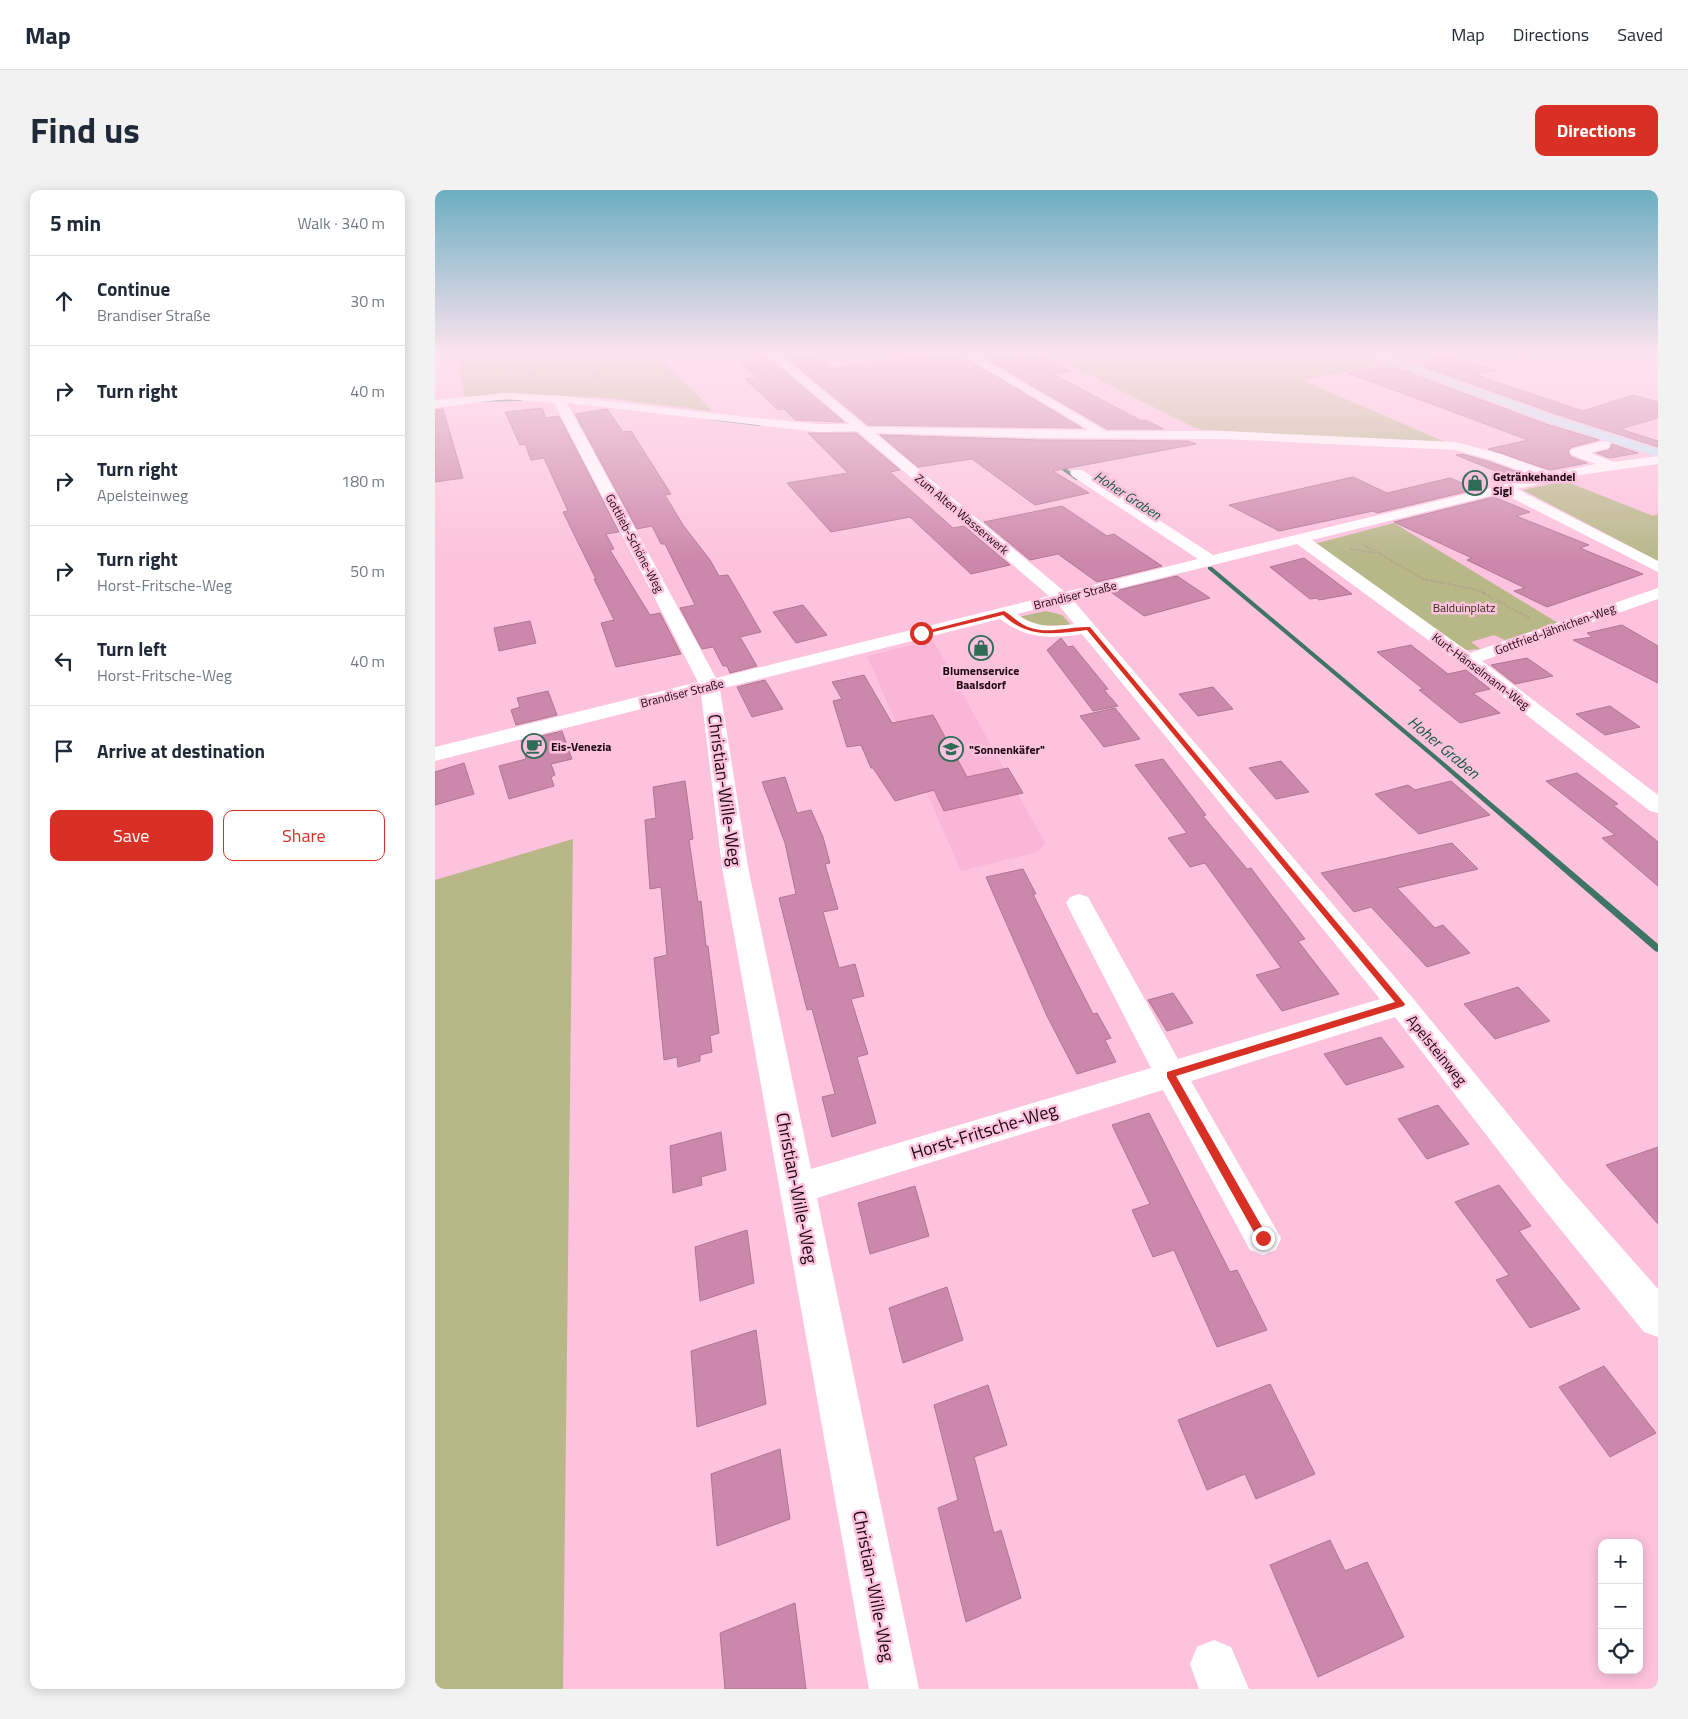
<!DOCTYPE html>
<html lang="en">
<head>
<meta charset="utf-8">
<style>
  body { margin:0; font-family:"Titillium Web",sans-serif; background:#f2f2f3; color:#1f2937 }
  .controls { position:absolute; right:15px; bottom:15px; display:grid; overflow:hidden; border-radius:10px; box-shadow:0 2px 12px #0003 }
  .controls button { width:45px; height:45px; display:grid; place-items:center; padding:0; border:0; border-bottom:1px solid #e0e1e3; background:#fff; color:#1f2937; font:25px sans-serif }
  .stop { position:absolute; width:15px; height:15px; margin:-11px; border:4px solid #d93025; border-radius:50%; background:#fff }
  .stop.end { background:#d93025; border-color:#fff; box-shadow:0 1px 5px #0008 }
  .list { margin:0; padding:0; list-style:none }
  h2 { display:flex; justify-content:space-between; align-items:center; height:65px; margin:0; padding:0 20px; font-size:21px }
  h2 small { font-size:16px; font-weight:400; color:#747a83 }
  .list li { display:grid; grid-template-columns:32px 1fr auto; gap:15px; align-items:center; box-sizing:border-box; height:90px; padding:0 20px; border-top:1px solid #e0e1e3 }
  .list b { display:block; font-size:19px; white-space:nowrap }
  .list p { margin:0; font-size:16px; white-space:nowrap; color:#747a83 }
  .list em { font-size:16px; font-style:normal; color:#747a83 }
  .actions { display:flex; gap:10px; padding:15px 20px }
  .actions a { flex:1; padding:11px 0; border:1px solid #d93025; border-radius:10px; text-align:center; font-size:18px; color:#d93025 }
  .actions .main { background:#d93025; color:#fff }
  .icon { flex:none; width:28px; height:28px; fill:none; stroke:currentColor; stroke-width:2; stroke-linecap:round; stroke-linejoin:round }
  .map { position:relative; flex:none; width:1223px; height:1499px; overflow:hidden; border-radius:10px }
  header { display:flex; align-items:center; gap:30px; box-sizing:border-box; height:70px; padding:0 25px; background:#fff; border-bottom:1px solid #e0e1e3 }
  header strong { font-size:24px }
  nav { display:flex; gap:28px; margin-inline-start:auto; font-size:18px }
  .intro { display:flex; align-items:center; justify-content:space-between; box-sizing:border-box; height:120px; padding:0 30px }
  h1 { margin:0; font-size:35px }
  .button { padding:12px 22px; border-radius:10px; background:#d93025; color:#fff; font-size:18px; font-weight:700 }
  main { display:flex; gap:30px; padding:0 30px }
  aside { flex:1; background:#fff; border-radius:10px; box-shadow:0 2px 12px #0003 }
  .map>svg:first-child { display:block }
  .built { fill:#f9b6d7 }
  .green { fill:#b7b788 }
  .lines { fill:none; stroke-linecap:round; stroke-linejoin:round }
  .stream { fill:#3f7564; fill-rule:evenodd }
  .building { fill:#c8a; stroke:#ad7691 }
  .path-far2 { stroke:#a77b90; stroke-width:1; stroke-dasharray:0.5 2; stroke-linecap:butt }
  .path-far1 { stroke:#a77b90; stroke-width:2; stroke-dasharray:0.5 2; stroke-linecap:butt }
  .path { stroke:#a77b90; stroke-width:2.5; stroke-dasharray:0.5 2.5; stroke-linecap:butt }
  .minor { fill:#fff; fill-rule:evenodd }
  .major { fill:#c7e9f8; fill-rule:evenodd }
  .route { fill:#d93025 }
  .labels { text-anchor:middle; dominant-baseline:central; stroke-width:5; stroke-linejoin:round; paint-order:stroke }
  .far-poi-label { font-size:12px; font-weight:bold; fill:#1b0712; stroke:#fdc2de; text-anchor:start }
  .far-street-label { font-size:12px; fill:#1b0712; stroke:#fdc2de }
  .far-park-label { font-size:12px; fill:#343313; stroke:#fdc2de }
  .far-water-label { font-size:14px; font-style:italic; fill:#185b46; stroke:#fdc2de }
  .street-label { font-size:15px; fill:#1b0712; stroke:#fdc2de }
  .water-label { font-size:16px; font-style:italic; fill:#185b46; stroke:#fdc2de }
  .near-street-label { font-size:18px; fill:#1b0712; stroke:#fdc2de }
</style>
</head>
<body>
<header>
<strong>Map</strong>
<nav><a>Map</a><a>Directions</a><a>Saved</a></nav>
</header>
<div class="intro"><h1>Find us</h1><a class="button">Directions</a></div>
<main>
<aside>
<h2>5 min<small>Walk · 340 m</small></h2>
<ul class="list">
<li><svg class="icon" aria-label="ahead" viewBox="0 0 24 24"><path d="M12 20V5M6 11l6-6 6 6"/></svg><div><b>Continue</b><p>Brandiser Straße</p></div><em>30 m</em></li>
<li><svg class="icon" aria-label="right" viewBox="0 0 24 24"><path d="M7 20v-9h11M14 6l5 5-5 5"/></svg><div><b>Turn right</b></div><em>40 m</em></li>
<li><svg class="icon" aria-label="right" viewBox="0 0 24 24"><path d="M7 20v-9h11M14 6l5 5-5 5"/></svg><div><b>Turn right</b><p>Apelsteinweg</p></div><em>180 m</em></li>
<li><svg class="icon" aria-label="right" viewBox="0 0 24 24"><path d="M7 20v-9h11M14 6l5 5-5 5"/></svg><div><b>Turn right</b><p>Horst-Fritsche-Weg</p></div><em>50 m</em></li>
<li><svg class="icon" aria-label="left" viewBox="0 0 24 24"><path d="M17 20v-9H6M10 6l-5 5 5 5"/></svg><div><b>Turn left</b><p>Horst-Fritsche-Weg</p></div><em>40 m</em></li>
<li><svg class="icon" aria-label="arrive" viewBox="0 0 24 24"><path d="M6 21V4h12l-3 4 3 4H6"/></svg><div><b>Arrive at destination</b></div></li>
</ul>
<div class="actions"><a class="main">Save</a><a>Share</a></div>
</aside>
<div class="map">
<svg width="1223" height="1499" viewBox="0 0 1223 1499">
  <rect width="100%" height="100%" fill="#fdc2de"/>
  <path class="built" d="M498 450 610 653 603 662 526 681 432 466Z"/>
  <g class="green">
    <path d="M22 163H221L277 221 171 208 77 203 30 207Z"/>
    <path d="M611 163H923L955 174 866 190 1020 256 762 239Z"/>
    <path d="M1130 291 1218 326 1223 324V371L1088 300Z"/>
    <path d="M959 333 1123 433 1070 450 1059 445 1036 452 1045 459 1032 460 1024 458 879 354Z"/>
    <path d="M611 421 627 425 636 435 607 436 583 427Z"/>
    <path d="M138 649 128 1499H0V690Z"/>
  </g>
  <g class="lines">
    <g class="stream">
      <path d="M86 209 87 211 46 212 44 211Z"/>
      <path d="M274 228 324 234 326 235 324 236 275 230Z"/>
      <path d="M617 271H621L645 289 641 290 617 273Z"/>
      <path d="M773 377H777L1003 567 1223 754V762L1220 761 999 569 773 379Z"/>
    </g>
  </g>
  <g class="building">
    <path d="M361 163H378L398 178 508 163H522L647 238 433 235 348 165Z"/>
    <path d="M541 163H602L636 181 618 184 707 231 710 230 729 239H672Z"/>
    <path d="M1013 166 1061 180 1039 184 1148 221 1198 205 1223 212V228L1185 239 1223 251V257L1121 224 975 172Z"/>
    <path d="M333 167 409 232 360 230 349 219 343 220 310 189 322 188 304 171Z"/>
    <path d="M956 176 1111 234 1164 250 1137 257 1133 261 1136 267 1152 273 1115 280 1053 259 1093 250 913 183Z"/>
    <path d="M107 218 111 228 124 226 184 342 171 344 179 359 175 360 215 425 225 423 246 464 181 477 166 433 179 430 159 389H161L128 322 133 321 109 268 96 270 90 254 85 255 70 222Z"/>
    <path d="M8 219 28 288 0 292V220Z"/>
    <path d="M172 219 188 242 196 241 236 304 230 305 248 335 275 370 284 386 293 385 326 442 305 447 322 476 295 483 292 476H288L278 457 267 459 245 418 260 415 230 354H226L217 336 202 339 140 224Z"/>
    <path d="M373 243H421L465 280 455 282 518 338 529 336 575 375 536 384 475 327 396 342 352 293 413 283Z"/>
    <path d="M445 245 604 250 753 251 761 254 618 281 654 303 600 315 537 269 483 277Z"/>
    <path d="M1177 254 1203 263 1175 268 1161 263 1174 260Z"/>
    <path d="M1027 264 1055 272 1091 285 1078 288 1021 265Z"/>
    <path d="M918 287 952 303 1015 288 1042 299 942 323 938 321 844 341 794 315Z"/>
    <path d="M1059 307 1095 322 1081 326 1154 355 1145 358 1208 384 1112 417 1079 401 1090 398 1032 370 1037 368 959 332Z"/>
    <path d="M627 316 672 346 679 344 727 376 662 392 623 364 595 370 549 332Z"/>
    <path d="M869 368 917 404 884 410 882 408 875 409 835 377Z"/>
    <path d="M742 386 775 408 709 426 676 402Z"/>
    <path d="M368 415 392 445 361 453 338 422Z"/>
    <path d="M95 431 101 453 64 461 59 438Z"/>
    <path d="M1187 435 1223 456V493L1138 450 1157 447 1152 443Z"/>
    <path d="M626 448 633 457 638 456 673 499 669 500 683 516 658 521 612 460Z"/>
    <path d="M976 455 1013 484 1031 480 1055 499 1038 503 1065 523 1025 533 984 500 988 499 942 462Z"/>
    <path d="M1092 468 1118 486 1080 494 1056 475Z"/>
    <path d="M429 485 457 533 498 525 532 587 573 578 588 603 509 621 499 600 460 611 438 578H436L426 555 412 557 398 511 407 509 397 492Z"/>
    <path d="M330 490 348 519 317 527 302 497Z"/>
    <path d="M778 497 798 519 763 526 744 504Z"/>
    <path d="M113 501 122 525 81 535 76 520 85 517 82 508Z"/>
    <path d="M1175 516 1205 537 1170 545 1141 524Z"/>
    <path d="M680 518 705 549 669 557 645 526Z"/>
    <path d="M127 541 137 569 116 574 120 585 116 587 119 596 74 609 64 576 91 569 86 551Z"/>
    <path d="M728 569 771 625 768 626 812 679 816 678 834 702 870 749 863 751 904 804 847 821 821 785 846 778 770 673 755 677 733 648 752 643 700 575Z"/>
    <path d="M846 571 874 602 841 609 814 578Z"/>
    <path d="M29 573 39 604 0 615V582Z"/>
    <path d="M1142 583 1183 614 1178 615 1223 652V696L1167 648 1180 645 1111 591Z"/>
    <path d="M350 587 362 623 376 620 388 647 395 673 390 674 403 719 388 722 404 778 420 774 429 806 416 809 433 864 422 867 441 933 397 947 387 907 400 904 377 819 372 820 344 708 361 704 350 653 327 592Z"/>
    <path d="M250 591 258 649 254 650 263 712 266 711 271 756H273L284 843 275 846 277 862 265 865V871L243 877 242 867 229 870 219 768 232 765 226 697 215 699 210 630 221 628 218 597Z"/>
    <path d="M1016 591 1055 625 984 644 940 604 973 595 980 600Z"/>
    <path d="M1017 653 1043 679 962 698 1000 738 1008 735 1035 763 992 777 936 717 919 722 886 683Z"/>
    <path d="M588 679 601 704H598L636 781 658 824 662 823 676 848 670 850 681 872 642 884 612 826 551 687Z"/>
    <path d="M1083 797 1115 831 1060 849 1029 814Z"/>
    <path d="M738 803 758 833 732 841 713 810Z"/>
    <path d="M946 847 969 877 911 895 889 864Z"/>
    <path d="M1003 915 1034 954 992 969 963 929Z"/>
    <path d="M714 923 795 1082 802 1080 832 1140 782 1157 739 1060 718 1067 697 1020 715 1014 677 935Z"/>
    <path d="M286 942 291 980 266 987 267 995 238 1003 235 956Z"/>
    <path d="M1223 957V1034L1171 975Z"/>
    <path d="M1064 995 1096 1036 1084 1041 1145 1119 1095 1138 1061 1090 1074 1085 1020 1012Z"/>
    <path d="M480 996 494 1046 435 1064 423 1013Z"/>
    <path d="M312 1040 319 1093 265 1111 260 1057Z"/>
    <path d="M512 1097 528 1150 468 1173 454 1118Z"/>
    <path d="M321 1140 331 1214 262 1237 256 1161Z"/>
    <path d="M1169 1176 1221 1243 1175 1267 1124 1197Z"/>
    <path d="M835 1194 880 1284 821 1309 810 1284 772 1300 743 1230Z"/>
    <path d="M553 1195 572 1255 539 1267 559 1343 566 1340 586 1408 531 1432 503 1318 523 1310 499 1215Z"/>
    <path d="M345 1259 355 1329 282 1356 276 1284Z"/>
    <path d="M895 1350 910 1381 932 1372 969 1447 883 1487 835 1375Z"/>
    <path d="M360 1413 371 1499H290L285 1443Z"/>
  </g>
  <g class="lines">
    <g class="path-far2">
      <path d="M89 163 100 187 99 190"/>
      <path d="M147 163 168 196"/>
      <path d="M843 163 863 171"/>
      <path d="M1081 195 1194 163"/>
    </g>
    <g class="path-far1">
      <path d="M928 354 988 389 1043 400 1051 404"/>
      <path d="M916 359 939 363"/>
    </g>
    <path class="path" d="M1048 403 1094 428"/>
    <g class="minor">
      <path d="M331 163H343L432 237 654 240 524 163H537L671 241H788L1020 252 1066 264 1117 283 1161 274 1137 265 1135 262 1137 259 1169 251 1174 252 1175 255 1174 258 1155 263 1179 272 1223 266V274L1144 285 1082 299 1223 371V382L1067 303 877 350 1035 463 1223 398V409L1047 471 1223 605V623L1215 621 1026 474 862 354 638 410 976 806 1128 991 1223 1099V1147L1209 1142 1104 1013 960 827 756 891 846 1048 841 1060 828 1065 815 1060 728 900 382 1008 484 1499H434L287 677 266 504 0 571V557L263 492 120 215 121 213 70 209 0 218V210L70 203 128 206 312 227 384 234H414ZM132 213 384 242 422 241 614 406 281 488ZM440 243 604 248 788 249 1020 260 1056 270 1101 287 778 365 647 280H637L635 283 637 286 763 369 630 402ZM623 414 639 434C618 437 600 438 582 424ZM565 429C591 449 617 449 647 444L945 809 743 869 653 707 644 704 635 707 631 713 716 878 376 979 313 677 285 499Z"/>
      <path d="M779 1450 796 1457 814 1499H764L755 1474 762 1457Z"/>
    </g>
    <path class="major" d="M928 163H944L1120 226 1223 259V267L1112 232Z"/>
  </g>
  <linearGradient id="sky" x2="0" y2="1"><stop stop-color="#6baec1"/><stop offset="0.44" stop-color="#fee4f0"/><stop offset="1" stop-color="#fee4f0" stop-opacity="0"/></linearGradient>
  <rect width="1223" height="373" fill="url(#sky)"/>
  <path class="route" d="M569 421C578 426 585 435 596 438 615 444 636 436 655 437L970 814 969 816 741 886 831 1044 833 1048 831 1051H824L732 887V882L960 812 652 440C619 444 594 449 568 425L486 445 483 443Z"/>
  <defs>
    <symbol id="shop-ring" viewBox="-11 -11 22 22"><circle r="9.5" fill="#fdc2de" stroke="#2f6c57" stroke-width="1.5"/><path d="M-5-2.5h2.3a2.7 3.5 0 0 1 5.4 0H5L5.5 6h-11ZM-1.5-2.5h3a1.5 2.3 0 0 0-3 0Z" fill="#2f6c57"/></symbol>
    <symbol id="cafe-ring" viewBox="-11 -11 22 22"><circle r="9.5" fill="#fdc2de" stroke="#2f6c57" stroke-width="1.5"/><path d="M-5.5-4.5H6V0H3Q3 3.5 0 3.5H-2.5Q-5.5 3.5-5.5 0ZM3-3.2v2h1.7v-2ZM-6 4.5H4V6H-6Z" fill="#2f6c57"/></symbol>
    <symbol id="school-ring" viewBox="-11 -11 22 22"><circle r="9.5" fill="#fdc2de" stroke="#2f6c57" stroke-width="1.5"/><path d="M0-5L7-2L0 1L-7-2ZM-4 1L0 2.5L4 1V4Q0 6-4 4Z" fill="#2f6c57"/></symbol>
  </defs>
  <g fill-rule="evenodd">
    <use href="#shop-ring" x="1026" y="279" width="28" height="28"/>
    <use href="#shop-ring" x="532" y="444" width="28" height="28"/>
    <use href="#cafe-ring" x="85" y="542" width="28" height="28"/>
    <use href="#school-ring" x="502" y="545" width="28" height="28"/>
  </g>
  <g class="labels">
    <g class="far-poi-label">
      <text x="1058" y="286">Getränkehandel<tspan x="1058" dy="14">Sigl</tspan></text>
      <text x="546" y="480" text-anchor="middle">Blumenservice<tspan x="546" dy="14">Baalsdorf</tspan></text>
      <text x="116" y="556">Eis-Venezia</text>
      <text x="534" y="559">"Sonnenkäfer"</text>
    </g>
    <g class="far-street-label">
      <text transform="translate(527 324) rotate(40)">Zum Alten Wasserwerk</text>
      <text transform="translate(200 353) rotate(62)">Gottlieb-Schöne-Weg</text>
      <text transform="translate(640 405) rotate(-14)">Brandiser Straße</text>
      <text transform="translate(1120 439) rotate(-20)">Gottfried-Jähnichen-Weg</text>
      <text transform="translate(1046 481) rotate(37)">Kurt-Hänselmann-Weg</text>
      <text transform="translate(247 503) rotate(-14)">Brandiser Straße</text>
    </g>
    <g class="far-park-label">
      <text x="1029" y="417">Balduinplatz</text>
    </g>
    <g class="far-water-label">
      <text transform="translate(693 305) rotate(33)">Hoher Graben</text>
    </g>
    <g class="street-label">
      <text transform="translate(1002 860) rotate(51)">Apelsteinweg</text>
    </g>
    <g class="water-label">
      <text transform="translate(1009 557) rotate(40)">Hoher Graben</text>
    </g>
    <g class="near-street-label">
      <text transform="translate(290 600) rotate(82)">Christian-Wille-Weg</text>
      <text transform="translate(549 941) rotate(-17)">Horst-Fritsche-Weg</text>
      <text transform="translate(362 998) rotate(79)">Christian-Wille-Weg</text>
      <text transform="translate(439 1396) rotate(79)">Christian-Wille-Weg</text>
    </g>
  </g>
</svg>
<div class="controls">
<button>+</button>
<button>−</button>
<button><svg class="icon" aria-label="locate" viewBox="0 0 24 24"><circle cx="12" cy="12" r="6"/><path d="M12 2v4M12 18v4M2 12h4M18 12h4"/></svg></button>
</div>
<div class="stop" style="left:486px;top:443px"></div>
<div class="stop end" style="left:828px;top:1048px"></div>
</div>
</main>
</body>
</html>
